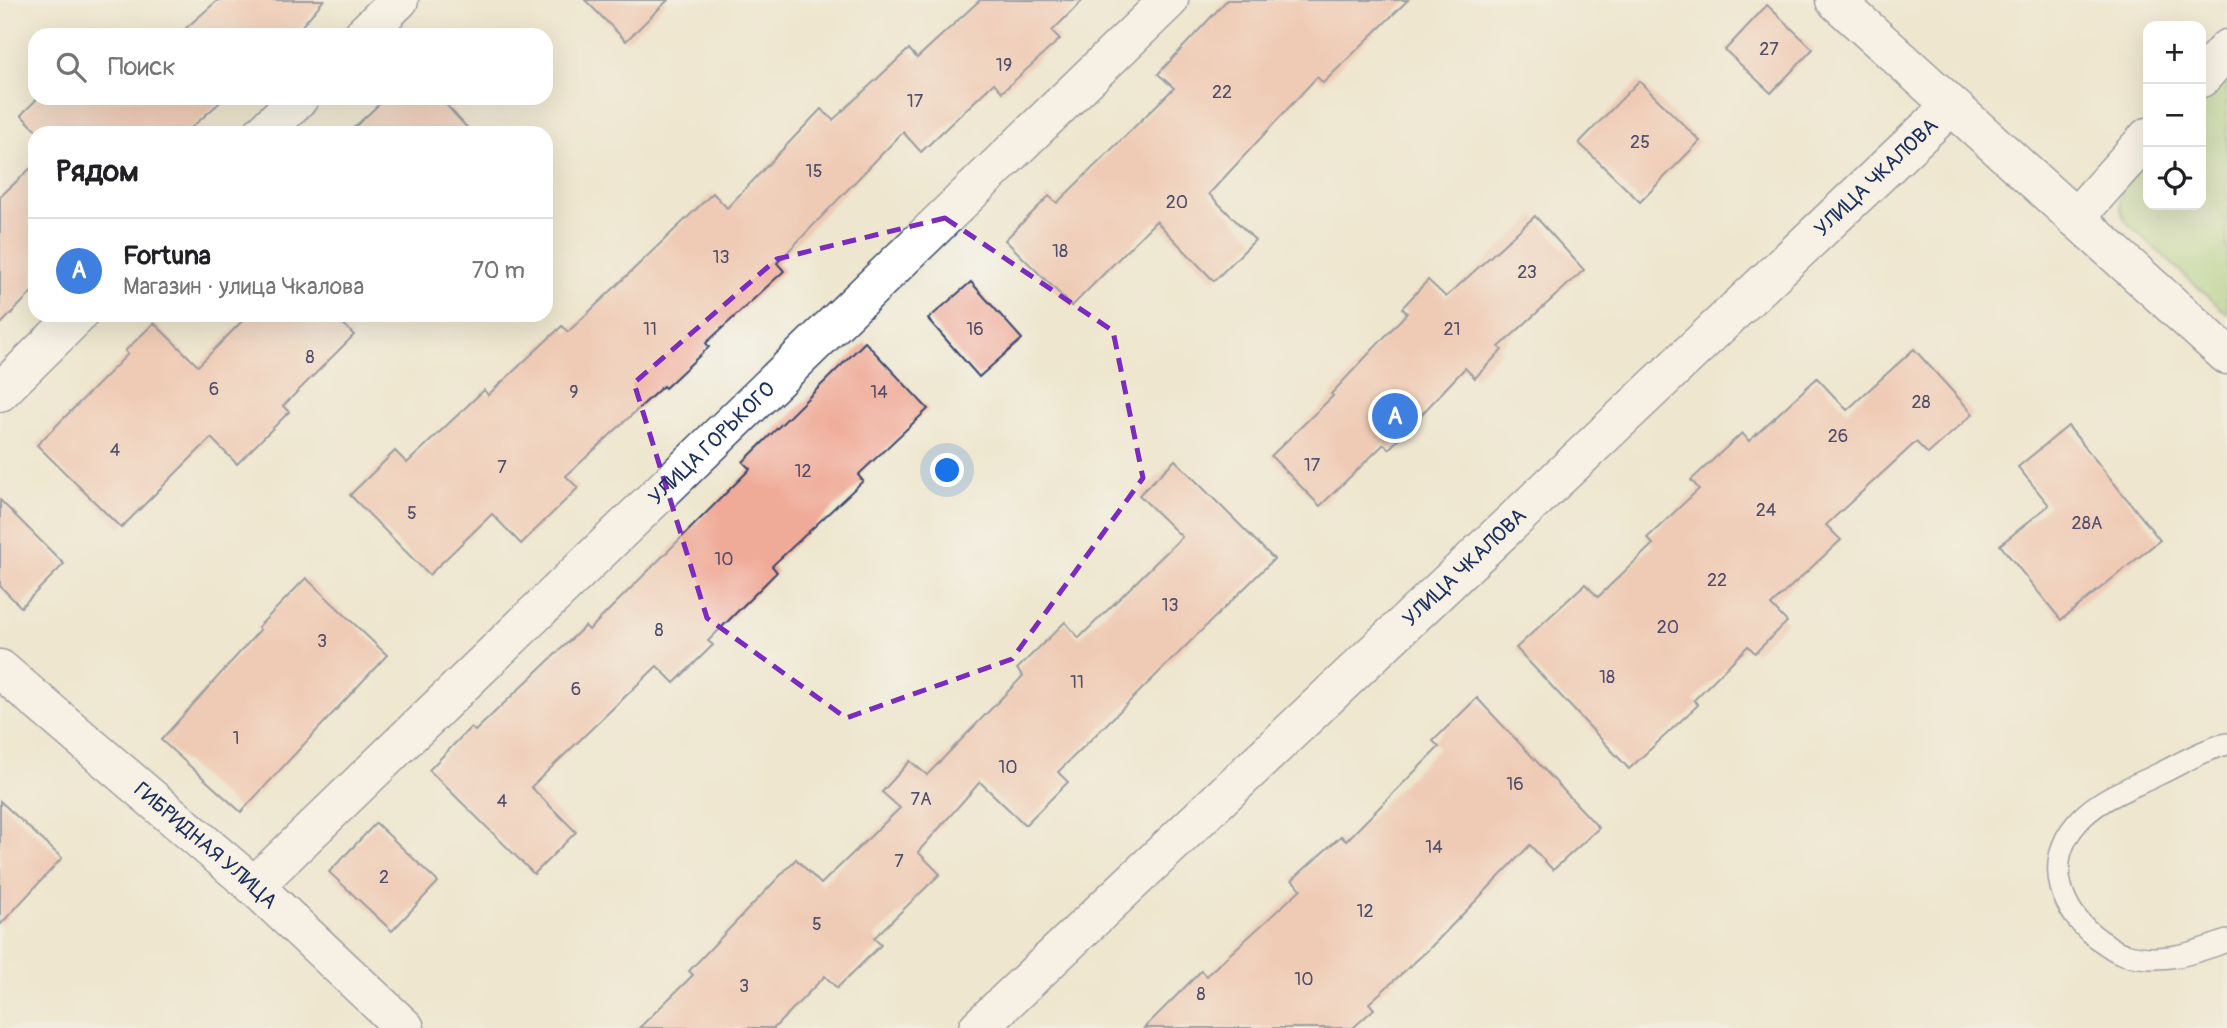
<!DOCTYPE html>
<html lang="ru">
<head>
<meta charset="utf-8">
<style>
  body { margin:0; font-family:Pangolin,sans-serif; background:#f6f6f6; color:#202124 }
  .controls { position:absolute; right:21px; top:21px; display:grid; overflow:hidden; border-radius:14px; box-shadow:0 7px 28px #0002 }
  .controls button { width:63px; height:63px; display:grid; place-items:center; padding:0; border:0; border-bottom:2px solid #e0e0e0; background:#fff; color:#202124; font:35px sans-serif }
  .you { position:absolute; left:948px; top:471px; width:24px; height:24px; margin:-18px; border:5px solid #fff; border-radius:50%; background:#1a73e8; box-shadow:0 0 0 10px #1a73e833 }
  .badge { display:grid; place-items:center; width:46px; height:46px; border-radius:50%; background:#c8321e; color:#fff; font-size:23px; font-weight:700 }
  .pin { position:absolute; translate:-50% -50%; border:4px solid #fff; box-shadow:0 2px 7px #0006 }
  .list { margin:0; padding:0; list-style:none }
  h2 { display:flex; justify-content:space-between; align-items:center; height:91px; margin:0; padding:0 28px; font-size:30px }
  h2 small { font-size:23px; font-weight:400; color:#757577 }
  .list li { display:grid; grid-template-columns:46px 1fr auto; gap:21px; align-items:center; box-sizing:border-box; height:105px; padding:0 28px; border-top:2px solid #e0e0e0 }
  .list b { display:block; font-size:26px; white-space:nowrap }
  .list p { margin:0; font-size:23px; white-space:nowrap; color:#757577 }
  .list em { font-size:23px; font-style:normal; color:#757577 }
  .icon { flex:none; width:38px; height:38px; fill:none; stroke:currentColor; stroke-width:2; stroke-linecap:round; stroke-linejoin:round }
  .map { position:relative; flex:none; width:2227px; height:1028px; overflow:hidden }
  .search { position:absolute; background:#fff; box-shadow:0 7px 28px #0002; left:28px; top:28px; width:525px; height:77px; display:flex; align-items:center; gap:18px; box-sizing:border-box; padding:0 24px; border-radius:21px; color:#757577; font-size:26px }
  .panel { position:absolute; background:#fff; box-shadow:0 7px 28px #0002; left:28px; top:126px; width:525px; height:196px; border-radius:21px }
  .map>svg:first-child { display:block }
  .green { fill:#9ece7c; stroke:#5c7e6d; stroke-width:2 }
  .building { fill:#f0ab98 }
  .lines { fill:none; stroke-linecap:round; stroke-linejoin:round }
  .service-casing { stroke:#3b4a6f; stroke-width:24 }
  .minor-casing { stroke:#3b4a6f; stroke-width:41 }
  .service { stroke:#fff; stroke-width:21 }
  .minor { stroke:#fff; stroke-width:38 }
  .marked { fill:none; stroke:#7b2cbf; stroke-width:5; stroke-dasharray:14 9; stroke-linejoin:round }
  .labels { text-anchor:middle; dominant-baseline:central; stroke-width:5; stroke-linejoin:round; paint-order:stroke }
  .number-label { font-size:18px; fill:#504e6c }
  .street-label { font-size:21px; fill:#1b2f5e; stroke:#f6f6f2 }
</style>
</head>
<body>
<div class="map">
<svg width="2227" height="1028" viewBox="0 0 2227 1028">
  <rect width="100%" height="100%" fill="#f6f6f2"/>
  <filter id="ink" filterUnits="userSpaceOnUse"><feTurbulence type="fractalNoise" baseFrequency=".0143" numOctaves="2"/><feDisplacementMap in="SourceGraphic" scale="14" xChannelSelector="R" yChannelSelector="G"/><feConvolveMatrix kernelMatrix="1 2 1 2 8 2 1 2 1" color-interpolation-filters="sRGB"/></filter>
  <filter id="wash" filterUnits="userSpaceOnUse"><feTurbulence type="fractalNoise" baseFrequency=".00686" numOctaves="4" result="noise"/><feDisplacementMap in="SourceGraphic" scale="28" xChannelSelector="R" yChannelSelector="G"/><feGaussianBlur stdDeviation="1.57" result="paint"/><feColorMatrix in="noise" values="0 0 0 0 0 0 0 0 0 0 0 0 0 0 0 0 0 1.4 0 .05"/><feComposite in="paint" operator="in"/></filter>
  <g filter="url(#wash)">
    <rect width="100%" height="100%" fill="#eee6ce"/>
    <path class="green" d="M2227 67V314L2126 222C2109 195 2132 174 2148 152V205H2201V95Z"/>
    <g id="blocks">
      <g class="building">
        <path d="M218 0H324L294 35H178Z"/>
        <path d="M585 0H668L626 41Z"/>
        <path d="M980 0H1083L1052 31 1060 39 1002 92 994 83 921 152 903 132 777 263 784 271 706 343 709 347 665 388 663 386 566 476 578 488 521 544 492 514 429 575 350 495 395 451 407 463 484 390 488 395 562 326 568 332 713 193 727 208 821 109 833 120 909 49 917 58Z"/>
        <path d="M1227 0H1408L1323 83 1317 77 1209 194 1255 240 1214 281 1156 221 1072 306 1005 240 1049 196 1057 203 1174 88 1158 74Z"/>
        <path d="M1767 5 1813 49 1771 93 1725 50Z"/>
        <path d="M1639 81 1700 141 1640 202 1579 143Z"/>
        <path d="M38 98H225L185 133H39L21 115Z"/>
        <path d="M386 98H440L472 133H348Z"/>
        <path d="M35 164V289L0 325V197Z"/>
        <path d="M1535 216 1584 270 1499 347 1502 350 1475 378 1465 368 1389 449 1384 444 1320 506 1271 456 1333 396 1331 394 1407 313 1402 308 1428 280 1446 297Z"/>
        <path d="M971 282 1022 339 979 377 928 319Z"/>
        <path d="M248 315H335L354 335 283 406 289 412 237 464 211 438 121 528 37 445 128 354 125 351 154 323 198 366Z"/>
        <path d="M865 342 928 409 858 475 863 481 772 566 777 572 708 641 713 645 674 683 657 666 531 787 576 832 534 874 429 770 471 727 475 731 585 626 589 630 750 469 743 462Z"/>
        <path d="M1914 349 1973 414 1928 454 1916 442 1826 525 1841 540 1771 605 1787 622 1755 653 1748 646 1694 700 1698 705 1629 769 1516 648 1585 584 1598 597 1653 544 1647 538 1699 489 1691 480 1742 433 1749 441 1817 378 1847 410Z"/>
        <path d="M2068 426 2160 540 2061 620 2000 545 2049 505 2018 467Z"/>
        <path d="M1175 460 1274 559 1058 772 1068 782 1025 825 980 782 918 852 940 874 874 938 881 945 837 988 825 976 774 1028H639L693 975 689 971 796 859 821 884 900 808 882 792 910 761 927 775 1023 676 1017 669 1065 622 1079 638 1182 537 1139 495Z"/>
        <path d="M0 500 64 564 21 607 0 586Z"/>
        <path d="M306 578 387 655 241 812 161 740 260 630 258 627Z"/>
        <path d="M1477 698 1599 828 1553 870 1530 845 1428 950 1369 1003 1374 1009 1353 1028H1144L1201 971 1206 976 1301 889 1292 880 1341 836 1346 841 1439 747 1433 741Z"/>
        <path d="M0 801 62 858 0 925Z"/>
        <path d="M376 823 438 882 392 931 329 872Z"/>
      </g>
    </g>
  </g>
  <g filter="url(#ink)">
    <use href="#blocks" fill-opacity="0" stroke="#3b4a6f" stroke-width="2"/>
    <g class="lines">
      <defs>
        <path id="service" d="M2227 744C2204 749 2180 764 2159 774 2131 788 2098 798 2077 823 2042 863 2061 913 2101 941 2108 945 2115 952 2124 954 2162 964 2191 954 2227 941"/>
        <g id="minor">
          <path d="M1835 0 2227 355"/>
          <path d="M363 35 399 0"/>
          <path d="M2201 78 2227 49"/>
          <path d="M263 133 299 98"/>
          <path d="M2075 218 2148 137"/>
          <path d="M0 392 78 315"/>
          <path id="s1" d="M0 669 254 886 405 1028"/>
          <path id="s2" d="M254 886 1169 0"/>
          <path id="s3" d="M978 1028 1950 107"/>
        </g>
      </defs>
      <use href="#service" class="service-casing"/>
      <use href="#minor" class="minor-casing"/>
      <use href="#service" class="service"/>
      <use href="#minor" class="minor"/>
    </g>
  </g>
  <path d="M0 0H2227V1028H0ZM945 218 1113 331 1143 478 1012 659 846 718 707 618 634 383 777 259Z" fill="#eee6ce" fill-opacity=".55" fill-rule="evenodd"/>
  <path class="marked" d="M945 218 1113 331 1143 478 1012 659 846 718 707 618 634 383 777 259Z"/>
  <g class="labels">
    <g class="number-label">
      <text x="1769" y="49">27</text>
      <text x="1004" y="65">19</text>
      <text x="1222" y="92">22</text>
      <text x="915" y="101">17</text>
      <text x="1640" y="142">25</text>
      <text x="814" y="171">15</text>
      <text x="1177" y="202">20</text>
      <text x="1060" y="251">18</text>
      <text x="721" y="257">13</text>
      <text x="1527" y="272">23</text>
      <text x="650" y="329">11</text>
      <text x="975" y="329">16</text>
      <text x="1452" y="329">21</text>
      <text x="310" y="357">8</text>
      <text x="214" y="389">6</text>
      <text x="574" y="392">9</text>
      <text x="879" y="392">14</text>
      <text x="1921" y="402">28</text>
      <text x="1838" y="436">26</text>
      <text x="115" y="450">4</text>
      <text x="1312" y="465">17</text>
      <text x="502" y="467">7</text>
      <text x="803" y="471">12</text>
      <text x="1766" y="510">24</text>
      <text x="412" y="513">5</text>
      <text x="2087" y="523">28А</text>
      <text x="724" y="559">10</text>
      <text x="1717" y="580">22</text>
      <text x="1170" y="605">13</text>
      <text x="1668" y="627">20</text>
      <text x="659" y="630">8</text>
      <text x="322" y="641">3</text>
      <text x="1607" y="677">18</text>
      <text x="1077" y="682">11</text>
      <text x="576" y="689">6</text>
      <text x="236" y="738">1</text>
      <text x="1008" y="767">10</text>
      <text x="1515" y="784">16</text>
      <text x="921" y="799">7А</text>
      <text x="502" y="801">4</text>
      <text x="1434" y="847">14</text>
      <text x="899" y="861">7</text>
      <text x="384" y="877">2</text>
      <text x="1365" y="911">12</text>
      <text x="817" y="924">5</text>
      <text x="1304" y="979">10</text>
      <text x="744" y="986">3</text>
      <text x="1201" y="994">8</text>
    </g>
    <g class="street-label">
      <text stroke="none"><textPath href="#s3" startOffset="1237">УЛИЦА ЧКАЛОВА</textPath></text>
      <text stroke="none"><textPath href="#s2" startOffset="637">УЛИЦА ГОРЬКОГО</textPath></text>
      <text stroke="none"><textPath href="#s3" startOffset="670">УЛИЦА ЧКАЛОВА</textPath></text>
      <text stroke="none"><textPath href="#s1" startOffset="271">ГИБРИДНАЯ УЛИЦА</textPath></text>
    </g>
  </g>
</svg>
<div class="controls">
<button>+</button>
<button>−</button>
<button><svg class="icon" aria-label="locate" viewBox="0 0 24 24"><circle cx="12" cy="12" r="6"/><path d="M12 2v4M12 18v4M2 12h4M18 12h4"/></svg></button>
</div>
<div class="you"></div>
<div class="pin badge" style="left:1395px;top:416px;background:#3f7fe0">A</div>
<div class="search"><svg class="icon" aria-label="search" viewBox="0 0 24 24"><circle cx="10" cy="10" r="6"/><path d="M15 15l6 6"/></svg>Поиск</div>
<section class="panel">
<h2>Рядом<small></small></h2>
<ul class="list">
<li><span class="badge" style="background:#3f7fe0">A</span><div><b>Fortuna</b><p>Магазин · улица Чкалова</p></div><em>70 m</em></li>
</ul>
</section>
</div>
</body>
</html>
